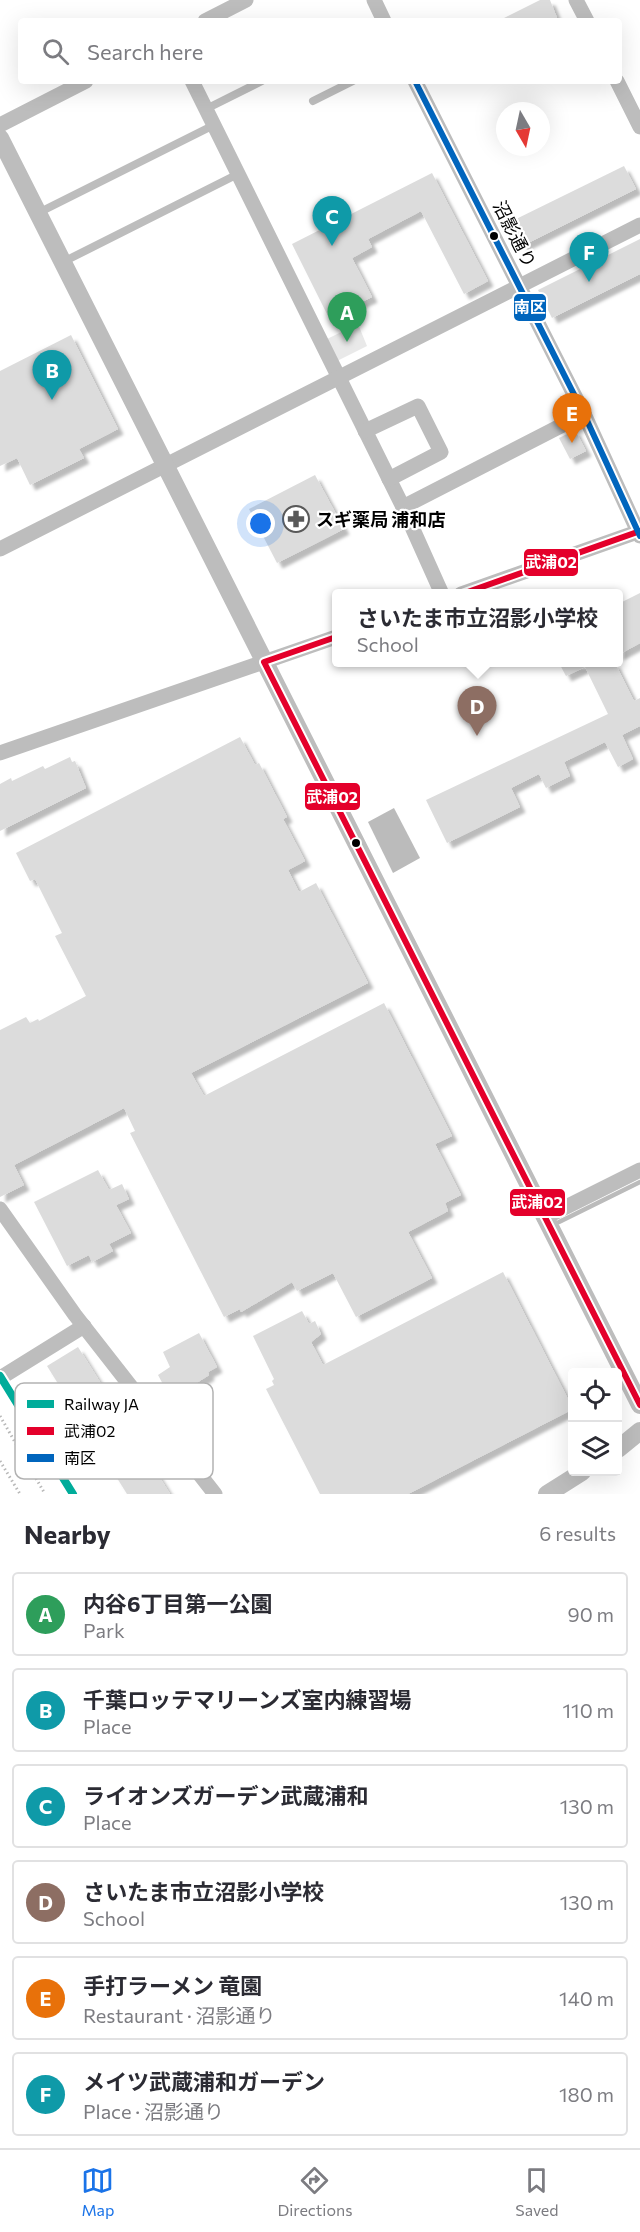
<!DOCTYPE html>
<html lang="en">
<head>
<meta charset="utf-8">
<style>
  body { margin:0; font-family:Commissioner,"Noto Sans JP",sans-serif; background:#f7f7f7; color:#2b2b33 }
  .controls { position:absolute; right:18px; bottom:18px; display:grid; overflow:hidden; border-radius:6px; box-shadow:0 6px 24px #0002 }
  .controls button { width:54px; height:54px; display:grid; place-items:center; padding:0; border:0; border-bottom:2px solid #e1e1e2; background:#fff; color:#2b2b33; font:30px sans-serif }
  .compass { position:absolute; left:496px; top:102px; width:54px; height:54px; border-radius:50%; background:#fff; box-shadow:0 6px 24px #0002; rotate:171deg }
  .you { position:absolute; left:261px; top:524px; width:21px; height:21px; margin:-15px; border:4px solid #fff; border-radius:50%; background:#1a73e8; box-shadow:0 0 0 9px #1a73e833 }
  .badge { display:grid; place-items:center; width:39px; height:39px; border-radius:50%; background:#1a73e8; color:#fff; font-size:20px; font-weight:700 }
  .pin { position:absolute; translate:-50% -50px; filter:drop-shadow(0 2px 3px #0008) }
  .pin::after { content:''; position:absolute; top:32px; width:21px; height:18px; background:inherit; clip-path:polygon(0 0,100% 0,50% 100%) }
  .popup { position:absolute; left:332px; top:589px; width:291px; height:78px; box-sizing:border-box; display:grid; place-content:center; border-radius:6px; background:#fff; filter:drop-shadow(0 2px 4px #0005); font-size:20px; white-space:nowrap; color:#7c7c81 }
  .popup b { font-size:22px; color:#2b2b33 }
  .popup::after { content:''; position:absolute; left:50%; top:100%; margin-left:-12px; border:12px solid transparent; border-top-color:#fff }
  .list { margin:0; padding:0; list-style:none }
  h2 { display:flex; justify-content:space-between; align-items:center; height:78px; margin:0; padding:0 24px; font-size:26px }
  h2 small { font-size:20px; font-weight:400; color:#7c7c81 }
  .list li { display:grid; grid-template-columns:39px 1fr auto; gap:18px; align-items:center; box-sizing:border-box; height:84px; margin:0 12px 12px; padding:0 12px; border:2px solid #e1e1e2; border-radius:6px }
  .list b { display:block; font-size:22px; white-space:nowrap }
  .list p { margin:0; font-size:20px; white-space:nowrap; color:#7c7c81 }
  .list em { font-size:20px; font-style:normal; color:#7c7c81 }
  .icon { flex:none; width:33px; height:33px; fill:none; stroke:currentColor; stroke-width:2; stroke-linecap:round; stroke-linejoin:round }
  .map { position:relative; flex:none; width:640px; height:1494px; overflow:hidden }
  .search { position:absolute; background:#fff; box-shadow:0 6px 24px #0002; left:18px; right:18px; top:18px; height:66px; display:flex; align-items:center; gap:15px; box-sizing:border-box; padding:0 21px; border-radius:6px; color:#7c7c81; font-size:22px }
  .sheet { height:654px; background:#fff }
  nav { display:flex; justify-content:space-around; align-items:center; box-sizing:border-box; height:84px; border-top:2px solid #e1e1e2; background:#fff; font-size:16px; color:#7c7c81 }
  nav a { display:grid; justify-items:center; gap:3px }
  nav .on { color:#1a73e8 }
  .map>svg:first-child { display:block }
  .green { fill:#e9e9e9 }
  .water { fill:#bbb }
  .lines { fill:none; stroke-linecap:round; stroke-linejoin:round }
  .stream { stroke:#bbb; stroke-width:4.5 }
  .building { fill:#dcdcdc; filter:url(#shadow) }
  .path { stroke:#b8b8b8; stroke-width:3; stroke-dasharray:1.5 3; stroke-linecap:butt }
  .service { stroke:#bdbdbd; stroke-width:8 }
  .minor { stroke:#bdbdbd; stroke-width:15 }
  .tertiary { stroke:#bdbdbd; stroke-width:18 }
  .bus-1-casing { stroke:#fff; stroke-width:10 }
  .bus-2-casing { stroke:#fff; stroke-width:10 }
  .bus-1 { stroke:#e4002b; stroke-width:6 }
  .bus-2 { stroke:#0065bd; stroke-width:6 }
  .rail-1-casing { stroke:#fff; stroke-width:12 }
  .rail-1 { stroke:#00ac9a; stroke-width:8 }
  .bus-dot { fill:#000; stroke:#fff; stroke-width:2 }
  .labels { text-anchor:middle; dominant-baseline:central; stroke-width:4.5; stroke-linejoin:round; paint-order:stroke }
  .street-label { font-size:18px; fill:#000; stroke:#fff }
  .poi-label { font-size:18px; font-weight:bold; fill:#000; stroke:#fff; text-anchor:start }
  .key { fill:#fff; stroke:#b2b2b2; stroke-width:1.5 }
  .key-label { font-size:16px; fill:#000 }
  .line-badge { stroke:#fff; stroke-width:2 }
  .badge-label { font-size:16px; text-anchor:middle; font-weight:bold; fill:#fff }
</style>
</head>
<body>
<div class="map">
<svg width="640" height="1494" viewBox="0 0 640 1494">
  <defs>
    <filter id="shadow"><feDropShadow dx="5.5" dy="5.5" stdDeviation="1.5" flood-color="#0004"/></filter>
  </defs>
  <rect width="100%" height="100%" fill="#fff"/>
  <path class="green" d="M358 324 367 346 337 361 327 339Z"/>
  <path class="water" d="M394 808 420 858 393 873 368 822Z"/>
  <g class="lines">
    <path class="stream" d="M559 1222 640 1182"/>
  </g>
  <g class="building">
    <path d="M540 0H550L557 18 551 21H498Z"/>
    <path d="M624 166 636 189 522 246 510 222Z"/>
    <path d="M432 173 488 281 464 294 421 211 368 239 372 247 352 258 372 297 329 318 292 244Z"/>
    <path d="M640 239V274L552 318 538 290Z"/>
    <path d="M71 335 118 429 79 449 84 458 30 485 17 458 0 466V371Z"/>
    <path d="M575 430 586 451 570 459 559 438Z"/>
    <path d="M315 475 344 529 277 563 249 509Z"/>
    <path d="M640 593V643L618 655V604Z"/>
    <path d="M559 663H615L634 701 640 698V726L622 735 633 759 618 767 605 742 564 762 570 776 546 788 539 774 511 788 520 807 447 843 426 800 608 714 585 667 566 676Z"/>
    <path d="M240 737 255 765 259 763 287 817 283 819 305 861 288 870 299 892 316 883 368 983 191 1073 204 1096 384 1003 452 1136 435 1144 461 1195 445 1203 448 1211 408 1232 432 1278 356 1317 333 1273 297 1291 292 1282 241 1312 240 1309 224 1317 130 1133 135 1131 124 1108 14 1165 24 1185 0 1197V1030L26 1017 30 1023 38 1019 39 1021 86 996 55 936 62 933 35 879 30 881 16 853Z"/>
    <path d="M70 757 72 762 75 761 86 788 0 831V784L11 778 12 781 43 766 45 769Z"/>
    <path d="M98 1170 109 1190 122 1184 129 1199 116 1205 131 1233 109 1244 113 1251 92 1262 89 1255 67 1266 34 1202Z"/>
    <path d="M503 1272 573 1409 408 1494H320L266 1389 274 1385 272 1381 274 1379 253 1336 302 1311 309 1324 315 1321 321 1334 311 1342 323 1365Z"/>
    <path d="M199 1333 217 1367 208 1372 209 1375 171 1399 158 1375 170 1367 163 1352Z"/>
    <path d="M78 1347 170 1494H127L47 1366Z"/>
  </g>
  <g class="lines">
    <g class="path">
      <path d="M0 1416 45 1494"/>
      <path d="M0 1461 20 1494"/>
    </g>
    <g class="service">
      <path d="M313 101 353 81"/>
      <path d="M206 109 262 81"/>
      <path d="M38 213 214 125"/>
      <path d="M63 262 238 174"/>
    </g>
    <g class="minor">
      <path d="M374 0 384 21"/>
      <path d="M576 0 587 21"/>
      <path d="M205 21 246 0"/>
      <path d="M192 81 403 507 442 594"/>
      <path d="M415 81 584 414 640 536"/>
      <path d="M617 81 640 127"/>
      <path d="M0 125 86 81"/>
      <path d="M365 431 418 406 441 452 389 479"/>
      <path d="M403 507 584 414"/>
      <path d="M0 549 640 225"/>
      <path d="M461 594 640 531"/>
      <path d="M0 753 336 637"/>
      <path d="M0 1209 75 1315 215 1494"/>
      <path d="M544 1218 640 1170"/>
      <path d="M0 1378 84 1326"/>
    </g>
    <g class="tertiary">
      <path d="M0 138 640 1405"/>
      <path d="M618 1449 640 1431"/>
      <path d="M547 1494 582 1472"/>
    </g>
    <defs>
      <g id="bus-1">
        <path d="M462 594 640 531"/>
        <path d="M336 637 264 662 640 1405"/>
      </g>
      <path id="bus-2" d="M415 81 584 414 640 536"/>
    </defs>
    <use href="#bus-1" class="bus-1-casing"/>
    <use href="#bus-2" class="bus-2-casing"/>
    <use href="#bus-1" class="bus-1"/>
    <use href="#bus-2" class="bus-2"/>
    <defs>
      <path id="rail-1" d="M0 1376 73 1494"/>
    </defs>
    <use href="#rail-1" class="rail-1-casing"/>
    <use href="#rail-1" class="rail-1"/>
  </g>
  <defs>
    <symbol id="pharmacy-ring" viewBox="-11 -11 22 22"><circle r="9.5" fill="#fff" stroke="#595959" stroke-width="1.5"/><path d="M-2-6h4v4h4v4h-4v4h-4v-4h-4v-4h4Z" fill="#595959"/></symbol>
  </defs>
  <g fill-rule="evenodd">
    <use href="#pharmacy-ring" x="281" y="504" width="30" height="30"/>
  </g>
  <g class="bus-dot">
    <circle cx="494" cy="236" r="5"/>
    <circle cx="356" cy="843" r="5"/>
  </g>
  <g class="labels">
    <g class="street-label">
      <text transform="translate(515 234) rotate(63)">沼影通り</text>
    </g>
    <g class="poi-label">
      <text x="316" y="519">スギ薬局 浦和店</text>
    </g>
  </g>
  <rect x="15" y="1383" width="198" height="96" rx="9" class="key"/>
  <rect x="27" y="1400" width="27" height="8" fill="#00ac9a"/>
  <rect x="27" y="1427" width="27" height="8" fill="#e4002b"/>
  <rect x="27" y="1454" width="27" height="8" fill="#0065bd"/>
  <g class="key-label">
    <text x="64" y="1410">Railway JA</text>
    <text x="64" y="1437">武浦02</text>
    <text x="64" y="1464">南区</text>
  </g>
  <g class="line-badge">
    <rect x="513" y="293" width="34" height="29" rx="6" fill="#0065bd"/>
    <rect x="523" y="548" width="56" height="29" rx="6" fill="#e4002b"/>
    <rect x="304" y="782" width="57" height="29" rx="6" fill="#e4002b"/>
    <rect x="509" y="1188" width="57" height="29" rx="6" fill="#e4002b"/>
  </g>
  <g class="badge-label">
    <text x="530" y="313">南区</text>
    <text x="551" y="568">武浦02</text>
    <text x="332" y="803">武浦02</text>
    <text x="537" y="1208">武浦02</text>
  </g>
</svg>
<div class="controls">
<button><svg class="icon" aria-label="locate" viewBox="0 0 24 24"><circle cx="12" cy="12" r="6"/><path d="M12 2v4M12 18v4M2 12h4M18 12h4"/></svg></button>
<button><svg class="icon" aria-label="layers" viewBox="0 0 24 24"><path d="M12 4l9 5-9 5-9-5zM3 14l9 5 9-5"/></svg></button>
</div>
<svg class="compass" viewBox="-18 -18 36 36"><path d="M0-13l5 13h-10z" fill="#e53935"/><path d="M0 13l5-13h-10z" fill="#7c7c81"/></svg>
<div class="you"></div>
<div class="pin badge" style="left:347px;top:342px;background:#2e9e5b">A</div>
<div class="pin badge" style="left:52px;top:400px;background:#0f9aa8">B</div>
<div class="pin badge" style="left:332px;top:246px;background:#0f9aa8">C</div>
<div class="pin badge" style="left:477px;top:736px;background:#8d6e63">D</div>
<div class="popup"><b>さいたま市立沼影小学校</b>School</div>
<div class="pin badge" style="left:572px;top:443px;background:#e8710a">E</div>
<div class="pin badge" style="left:589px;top:282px;background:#0f9aa8">F</div>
<div class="search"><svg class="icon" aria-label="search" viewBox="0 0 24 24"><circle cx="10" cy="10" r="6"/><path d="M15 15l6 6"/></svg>Search here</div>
</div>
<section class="sheet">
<h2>Nearby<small>6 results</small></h2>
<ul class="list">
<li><span class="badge" style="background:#2e9e5b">A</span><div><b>内谷6丁目第一公園</b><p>Park</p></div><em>90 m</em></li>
<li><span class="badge" style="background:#0f9aa8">B</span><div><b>千葉ロッテマリーンズ室内練習場</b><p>Place</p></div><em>110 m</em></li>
<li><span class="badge" style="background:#0f9aa8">C</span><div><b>ライオンズガーデン武蔵浦和</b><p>Place</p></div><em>130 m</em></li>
<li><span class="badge" style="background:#8d6e63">D</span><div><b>さいたま市立沼影小学校</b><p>School</p></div><em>130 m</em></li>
<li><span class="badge" style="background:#e8710a">E</span><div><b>手打ラーメン 竜園</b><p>Restaurant · 沼影通り</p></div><em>140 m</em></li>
<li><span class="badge" style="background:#0f9aa8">F</span><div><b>メイツ武蔵浦和ガーデン</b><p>Place · 沼影通り</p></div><em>180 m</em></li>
</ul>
</section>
<nav>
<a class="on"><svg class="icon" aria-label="map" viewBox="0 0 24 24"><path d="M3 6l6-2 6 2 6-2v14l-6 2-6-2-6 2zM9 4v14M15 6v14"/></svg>Map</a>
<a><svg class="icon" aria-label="directions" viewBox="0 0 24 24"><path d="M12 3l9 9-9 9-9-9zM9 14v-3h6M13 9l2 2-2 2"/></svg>Directions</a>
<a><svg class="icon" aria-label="saved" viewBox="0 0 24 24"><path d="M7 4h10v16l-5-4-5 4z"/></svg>Saved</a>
</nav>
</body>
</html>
